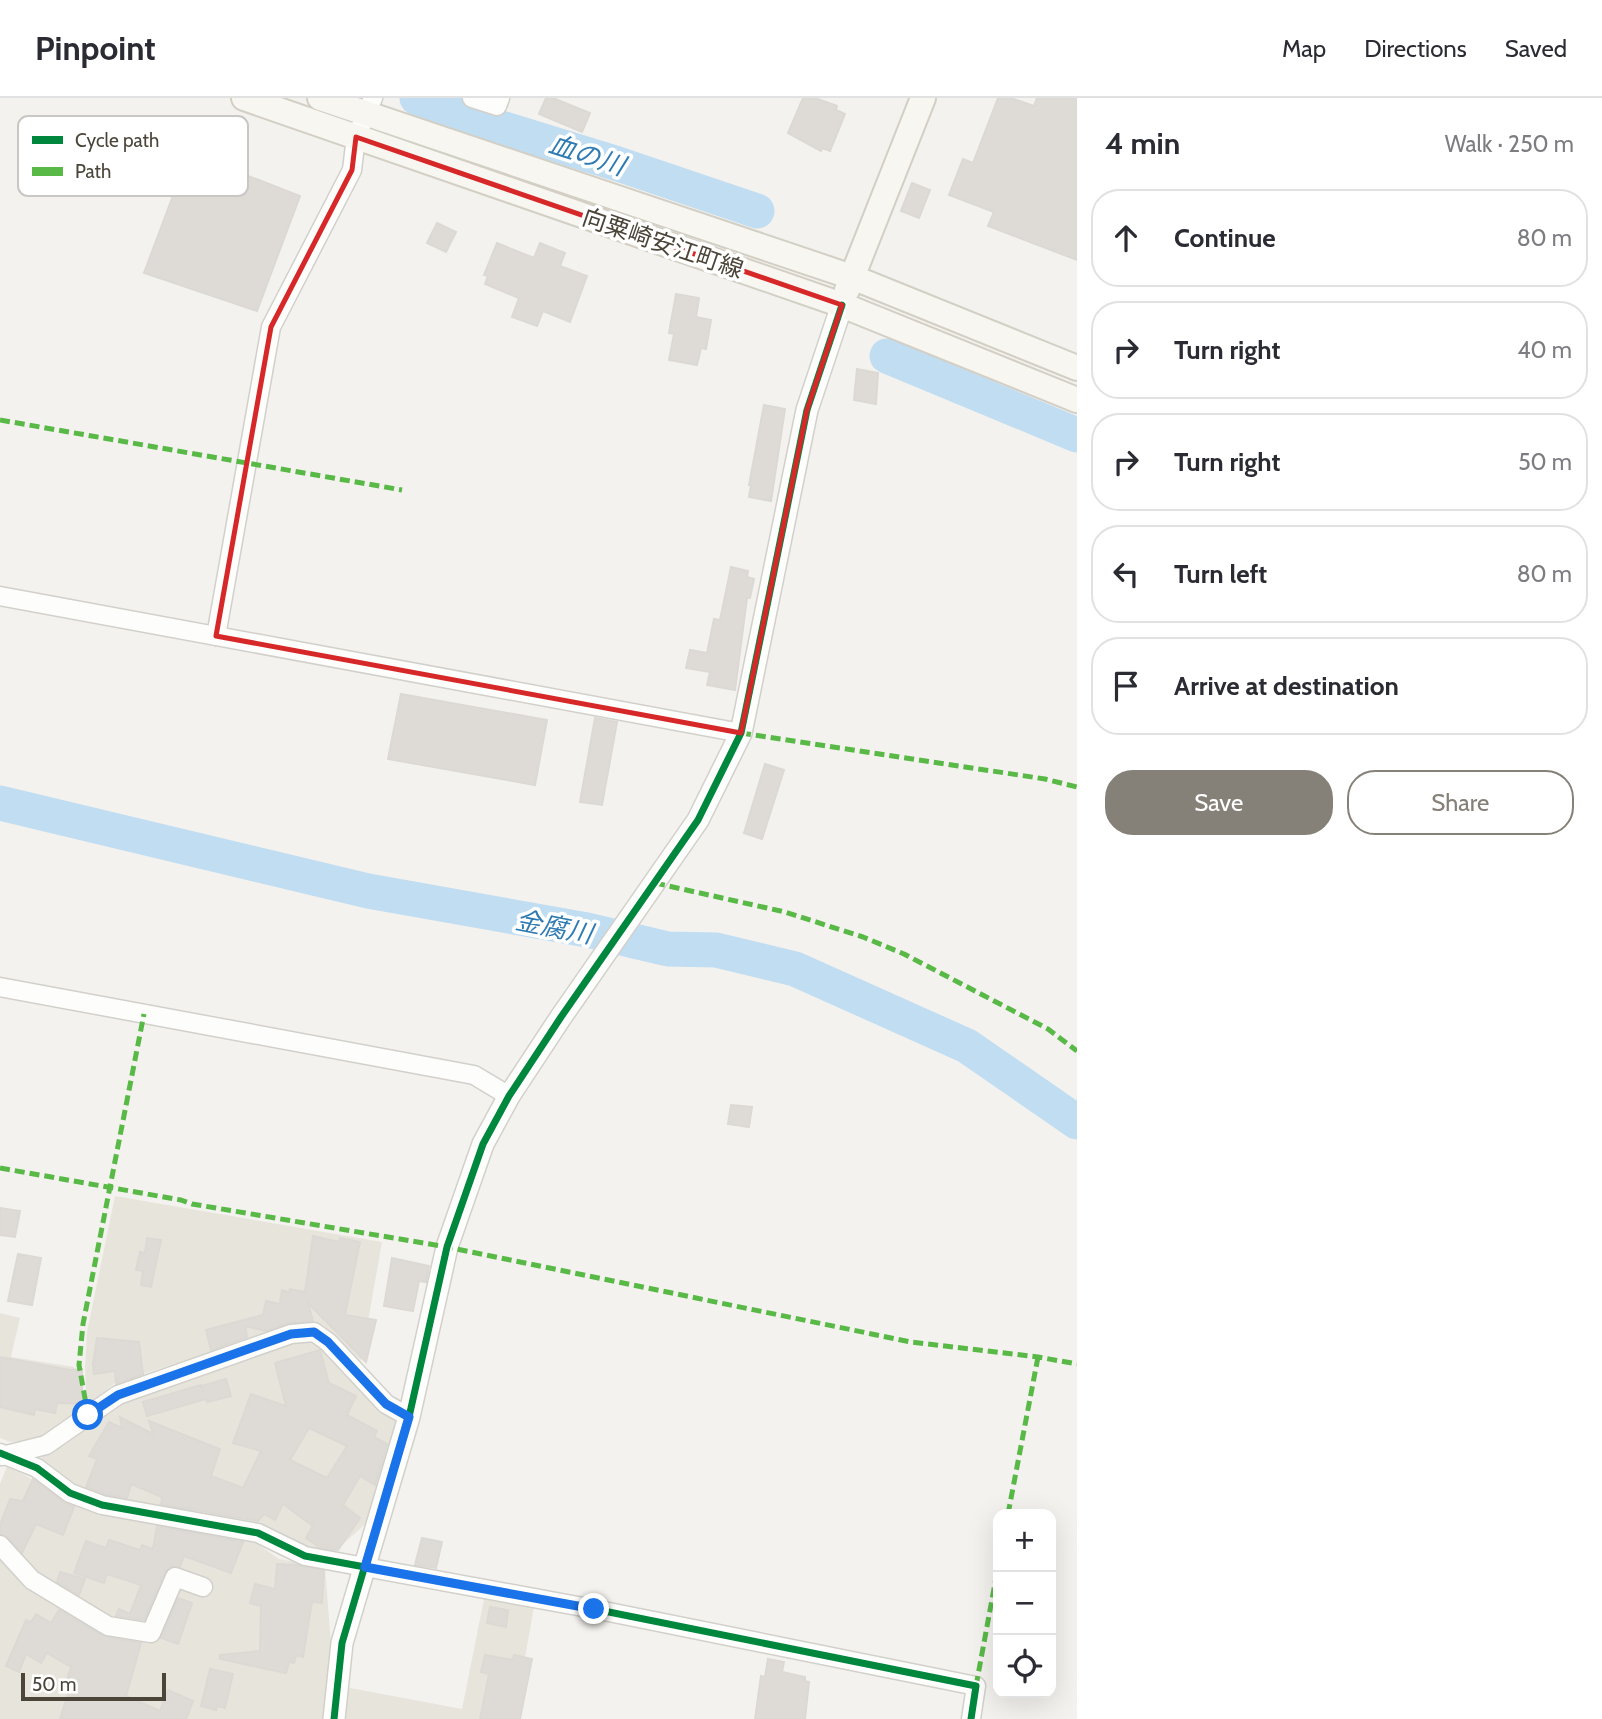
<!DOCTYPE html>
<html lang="en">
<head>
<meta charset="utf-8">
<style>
  body { margin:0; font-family:Cabin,"Noto Sans JP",sans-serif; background:#f7f7f7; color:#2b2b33 }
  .controls { position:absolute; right:21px; bottom:21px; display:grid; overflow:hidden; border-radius:14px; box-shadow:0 7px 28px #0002 }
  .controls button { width:63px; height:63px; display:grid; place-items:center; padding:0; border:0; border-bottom:2px solid #e1e1e2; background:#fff; color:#2b2b33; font:35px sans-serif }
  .scale { position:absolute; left:21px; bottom:18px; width:145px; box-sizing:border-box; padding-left:7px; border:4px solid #4b4439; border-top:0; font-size:19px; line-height:24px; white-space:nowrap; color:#4b4439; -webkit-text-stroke:5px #fff; paint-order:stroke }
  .stop { position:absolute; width:21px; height:21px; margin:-16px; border:5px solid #1a73e8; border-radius:50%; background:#fff }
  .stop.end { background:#1a73e8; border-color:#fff; box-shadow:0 2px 7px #0008 }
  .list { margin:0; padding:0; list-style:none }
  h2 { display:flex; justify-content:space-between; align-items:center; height:91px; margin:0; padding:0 28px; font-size:30px }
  h2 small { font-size:23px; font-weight:400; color:#7c7c81 }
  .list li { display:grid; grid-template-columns:46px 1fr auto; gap:21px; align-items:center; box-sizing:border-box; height:98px; margin:0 14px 14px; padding:0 14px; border:2px solid #e1e1e2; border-radius:28px }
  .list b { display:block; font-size:26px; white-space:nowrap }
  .list em { font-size:23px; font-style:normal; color:#7c7c81 }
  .actions { display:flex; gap:14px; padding:21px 28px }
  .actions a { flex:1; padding:16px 0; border:2px solid #868178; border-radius:28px; text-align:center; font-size:24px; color:#868178 }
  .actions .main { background:#868178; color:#fff }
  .icon { flex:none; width:38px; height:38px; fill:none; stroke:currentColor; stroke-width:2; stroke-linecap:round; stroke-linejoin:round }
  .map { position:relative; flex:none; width:1077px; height:1621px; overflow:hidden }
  header { display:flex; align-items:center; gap:42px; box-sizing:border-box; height:98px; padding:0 35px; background:#fff; border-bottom:2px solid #e1e1e2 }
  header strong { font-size:33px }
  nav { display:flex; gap:38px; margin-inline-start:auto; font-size:24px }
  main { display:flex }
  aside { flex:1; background:#fff }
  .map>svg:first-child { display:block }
  .residential { fill:#e7e4dc }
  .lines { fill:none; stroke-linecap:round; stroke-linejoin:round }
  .river { stroke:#c0ddf1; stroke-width:35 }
  .building { fill:#dedbd6; stroke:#dcd9d4; stroke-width:2; fill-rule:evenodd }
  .minor-casing { stroke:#d2d0cb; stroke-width:21 }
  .tertiary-casing { stroke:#d2d0cb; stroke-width:24 }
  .secondary-casing { stroke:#d3cfc5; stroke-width:28 }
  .minor { stroke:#fdfdfc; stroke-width:18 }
  .tertiary { stroke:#fdfdfc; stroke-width:21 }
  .secondary { stroke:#f7f6f1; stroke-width:24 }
  .quiet { stroke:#58b947; stroke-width:5; stroke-dasharray:10 5; stroke-linecap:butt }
  .cycleway-casing { stroke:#fff; stroke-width:11 }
  .cycleway { stroke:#00873e; stroke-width:7 }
  .route { stroke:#1a73e8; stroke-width:9 }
  .marked { fill:none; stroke:#d62828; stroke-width:5; stroke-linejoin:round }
  .labels { text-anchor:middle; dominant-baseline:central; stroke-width:7; stroke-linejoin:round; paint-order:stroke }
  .street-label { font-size:24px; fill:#4b4439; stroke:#fff }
  .water-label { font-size:26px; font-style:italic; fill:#2e7ab2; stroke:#fff }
  .key { fill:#fff; stroke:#c9c7c4; stroke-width:2 }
  .key-label { font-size:19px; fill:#4b4439 }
</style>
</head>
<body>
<header>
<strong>Pinpoint</strong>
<nav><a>Map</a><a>Directions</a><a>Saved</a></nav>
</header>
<main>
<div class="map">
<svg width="1077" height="1621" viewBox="0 0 1077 1621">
  <rect width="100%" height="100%" fill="#f4f2ee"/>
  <g class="residential">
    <path d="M115 1098 382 1144 361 1263 323 1227 289 1229 115 1285 87 1309 85 1270 87 1234Z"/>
    <path d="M0 1215 20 1220 11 1259 74 1269 80 1311 42 1341 10 1344 0 1340Z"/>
    <path d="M300 1243H318L400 1320 373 1419 331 1457 307 1449 259 1424 104 1402 76 1389 42 1363V1356L124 1301Z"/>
    <path d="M7 1368 49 1390 98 1410 252 1442 279 1461 325 1469 331 1546 329 1621H0V1454L26 1487 107 1535 157 1540 177 1490 203 1498 209 1485 169 1476 147 1529 108 1523 36 1476 11 1446 0 1438V1386Z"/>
    <path d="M484 1501 534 1509 514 1621H346L345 1589 462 1611Z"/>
  </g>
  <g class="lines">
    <g class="river">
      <path d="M417 0 459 17 618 66 757 113"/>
      <path d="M887 258 1077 337"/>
      <path d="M0 705 368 793 587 832 668 851 716 852 795 871 967 948 1077 1024"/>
    </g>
  </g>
  <g class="building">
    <path d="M546 0H553L590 15 582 34 539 16Z"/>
    <path d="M803 0H815L837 8 836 12 845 16 830 53 822 50 821 53 788 35Z"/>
    <path d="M998 0H1011L1034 8 1037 0H1077V162L988 128 994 114 949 97 963 61 973 65Z"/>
    <path d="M189 55 300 98 257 213 144 175Z"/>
    <path d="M912 85 930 92 919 120 901 113Z"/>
    <path d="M437 125 456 134 446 154 427 145Z"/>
    <path d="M497 145 534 160 540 145 565 155 560 168 587 178 570 224 543 213 537 228 512 219 519 200 485 186 488 178 484 177Z"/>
    <path d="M676 196 699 200 696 219 711 222 706 251 701 250 697 267 669 262 674 236 669 235Z"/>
    <path d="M857 271 878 275 876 306 854 302Z"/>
    <path d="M764 307 785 311 771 403 749 399 751 387H749Z"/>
    <path d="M731 469 748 473 747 479 754 481 750 500H747L735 592 707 587 710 574 686 570 690 552 707 555 714 521 720 522Z"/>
    <path d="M401 596 547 622 535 687 388 661Z"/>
    <path d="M595 620 617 624 602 707 580 704Z"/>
    <path d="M765 666 784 672 762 741 744 735Z"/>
    <path d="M731 1007 752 1009 749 1029 728 1026Z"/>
    <path d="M0 1110 20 1113 15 1139 0 1137Z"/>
    <path d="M313 1138 339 1144 340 1140 360 1144 345 1217 376 1222 366 1264 308 1205 313 1223 288 1225 266 1233 245 1228 247 1239 211 1252 206 1232 263 1217 266 1203 280 1206 282 1192 289 1194 290 1191 305 1194Z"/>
    <path d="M147 1140 161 1142 151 1189 141 1187 143 1173 136 1172 140 1154 145 1155Z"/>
    <path d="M18 1156 41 1160 32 1207 8 1203Z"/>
    <path d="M392 1160 429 1168 426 1184 419 1183 413 1213 384 1208Z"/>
    <path d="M97 1240 139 1244 143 1276 116 1286 115 1273 94 1276 93 1266Z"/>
    <path d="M320 1252 329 1285 356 1298 347 1317 377 1333 374 1339 387 1346 375 1387 360 1378 343 1407 360 1420 338 1452 319 1449 306 1440 313 1428 283 1406 275 1422 264 1416 258 1423 161 1406 162 1399 131 1386 127 1400 105 1396 86 1389 97 1361 89 1358 109 1324 122 1330 120 1319 153 1336 149 1323 220 1351 211 1378 243 1390 261 1353 233 1345 251 1296 286 1308 275 1265ZM309 1330 347 1348 327 1380 290 1362Z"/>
    <path d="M0 1259 70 1272 82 1271V1306L57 1305 55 1315 35 1311 34 1317 0 1309Z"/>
    <path d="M226 1281 231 1298 207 1304 206 1301 147 1318 143 1304 201 1287 204 1294 202 1288Z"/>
    <path d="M33 1381 63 1404 74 1409 63 1437 36 1426 22 1455 8 1439 0 1436V1427L10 1401 23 1403Z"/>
    <path d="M157 1428 243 1444 231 1475 184 1458 180 1469 173 1468 165 1474 144 1522 116 1518 119 1511 130 1516 141 1487 107 1476 104 1485 74 1475 86 1443 106 1450 109 1442 140 1452 142 1447 153 1451Z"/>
    <path d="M422 1440 442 1444 436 1470 415 1467Z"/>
    <path d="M277 1466 298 1467 324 1473 322 1505 312 1504 303 1559 296 1557 294 1565 289 1564 286 1575 220 1561V1557L260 1553 261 1508 250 1505 255 1486 275 1491Z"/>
    <path d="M60 1474 85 1481 79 1497 57 1484Z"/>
    <path d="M178 1500 192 1505 178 1546 161 1540Z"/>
    <path d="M490 1509 508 1512 506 1529 487 1525Z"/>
    <path d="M59 1512 103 1538 141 1545 126 1598 160 1613 168 1592 193 1603 186 1621H60L72 1583 67 1582 71 1569 47 1555 41 1565 26 1556 19 1574 6 1568 26 1522 31 1524 36 1516 51 1525Z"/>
    <path d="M485 1557 513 1562 514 1557 532 1561 520 1621H480L489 1576 481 1574Z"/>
    <path d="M768 1561 784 1564 782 1574 805 1579V1583L809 1584 805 1621H755L761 1578 765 1579Z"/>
    <path d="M210 1571 233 1576 225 1610 217 1608 216 1612 201 1608Z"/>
  </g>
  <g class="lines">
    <defs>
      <g id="minor">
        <path d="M472 0 497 8 500 0"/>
        <path d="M0 498 741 635"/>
        <path d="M216 538 271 229 352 72 356 39 373 0"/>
        <path d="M0 889 474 977 509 998"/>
        <path d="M0 1355 37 1370 70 1395 102 1407 258 1435 305 1458 594 1511 976 1588 971 1621"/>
        <path d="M2 1358 46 1347 118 1297 291 1236 314 1234 328 1244 386 1306 409 1319"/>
        <path d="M0 1447 32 1482 108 1528 151 1535 175 1479 203 1489"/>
      </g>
      <path id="tertiary" d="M334 1621 342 1545 409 1319 447 1149 483 1046 509 998 561 919 698 722 741 635 807 312 842 207"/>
      <g id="secondary">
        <path d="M244 0 842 207 1077 302"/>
        <path d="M320 0 852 179 1077 270"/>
        <path d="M847 192 923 0"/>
      </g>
    </defs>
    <use href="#minor" class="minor-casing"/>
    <use href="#tertiary" class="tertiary-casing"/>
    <use href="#secondary" class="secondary-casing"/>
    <use href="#minor" class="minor"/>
    <use href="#tertiary" class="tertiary"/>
    <use href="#secondary" class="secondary"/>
    <g class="quiet">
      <path d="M0 322 402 392"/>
      <path d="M741 635 1045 681 1077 689"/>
      <path d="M655 785 785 814 863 839 904 856 1048 931 1077 953"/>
      <path d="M0 1070 181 1102 192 1106 447 1149 911 1244 1038 1259 1077 1266"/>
      <path d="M88 1317 79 1267 83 1226 144 916"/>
      <path d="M1008 1416 1038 1259"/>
      <path d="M976 1588 998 1469"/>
    </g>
    <defs>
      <g id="cycleway">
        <path d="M0 1355 37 1370 70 1395 102 1407 258 1435 305 1458 594 1511 976 1588 971 1621"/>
        <path d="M334 1621 342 1545 409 1319 447 1149 483 1046 509 998 561 919 698 722 741 635 807 312 842 207"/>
      </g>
    </defs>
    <use href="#cycleway" class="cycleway-casing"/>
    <use href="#cycleway" class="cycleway"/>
  </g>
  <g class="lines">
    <path class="route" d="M88 1317 118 1297 291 1236 314 1234 328 1244 386 1306 409 1319 365 1469 594 1511"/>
  </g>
  <path class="marked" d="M356 39 842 207 807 312 741 635 216 538 271 229 352 72Z"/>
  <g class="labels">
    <g class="street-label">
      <text transform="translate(663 145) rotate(19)">向粟崎安江町線</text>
    </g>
    <g class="water-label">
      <text transform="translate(587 57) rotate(18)">血の川</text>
      <text transform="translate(554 829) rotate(11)">金腐川</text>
    </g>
  </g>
  <rect x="18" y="18" width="230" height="80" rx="10" class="key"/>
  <rect x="32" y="38" width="31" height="8" fill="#00873e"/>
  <rect x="32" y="69" width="31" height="9" fill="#58b947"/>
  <g class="key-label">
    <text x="75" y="49">Cycle path</text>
    <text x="75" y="80">Path</text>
  </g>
</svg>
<div class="controls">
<button>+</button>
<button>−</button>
<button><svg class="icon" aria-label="locate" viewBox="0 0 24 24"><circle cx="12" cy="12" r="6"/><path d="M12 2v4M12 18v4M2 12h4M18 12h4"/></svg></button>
</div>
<div class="scale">50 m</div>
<div class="stop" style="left:88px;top:1317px"></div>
<div class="stop end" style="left:594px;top:1511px"></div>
</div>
<aside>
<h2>4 min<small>Walk · 250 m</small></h2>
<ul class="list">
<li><svg class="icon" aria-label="ahead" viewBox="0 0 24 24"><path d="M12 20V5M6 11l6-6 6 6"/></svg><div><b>Continue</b></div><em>80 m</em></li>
<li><svg class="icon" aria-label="right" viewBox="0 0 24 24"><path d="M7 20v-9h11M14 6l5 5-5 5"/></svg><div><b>Turn right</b></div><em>40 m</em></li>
<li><svg class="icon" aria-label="right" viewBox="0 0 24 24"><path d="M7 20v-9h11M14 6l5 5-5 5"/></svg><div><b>Turn right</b></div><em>50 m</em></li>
<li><svg class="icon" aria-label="left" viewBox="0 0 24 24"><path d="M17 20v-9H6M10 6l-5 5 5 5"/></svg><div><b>Turn left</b></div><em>80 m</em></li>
<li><svg class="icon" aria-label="arrive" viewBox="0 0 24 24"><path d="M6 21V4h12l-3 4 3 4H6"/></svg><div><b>Arrive at destination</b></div></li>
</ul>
<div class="actions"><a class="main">Save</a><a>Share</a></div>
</aside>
</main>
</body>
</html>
